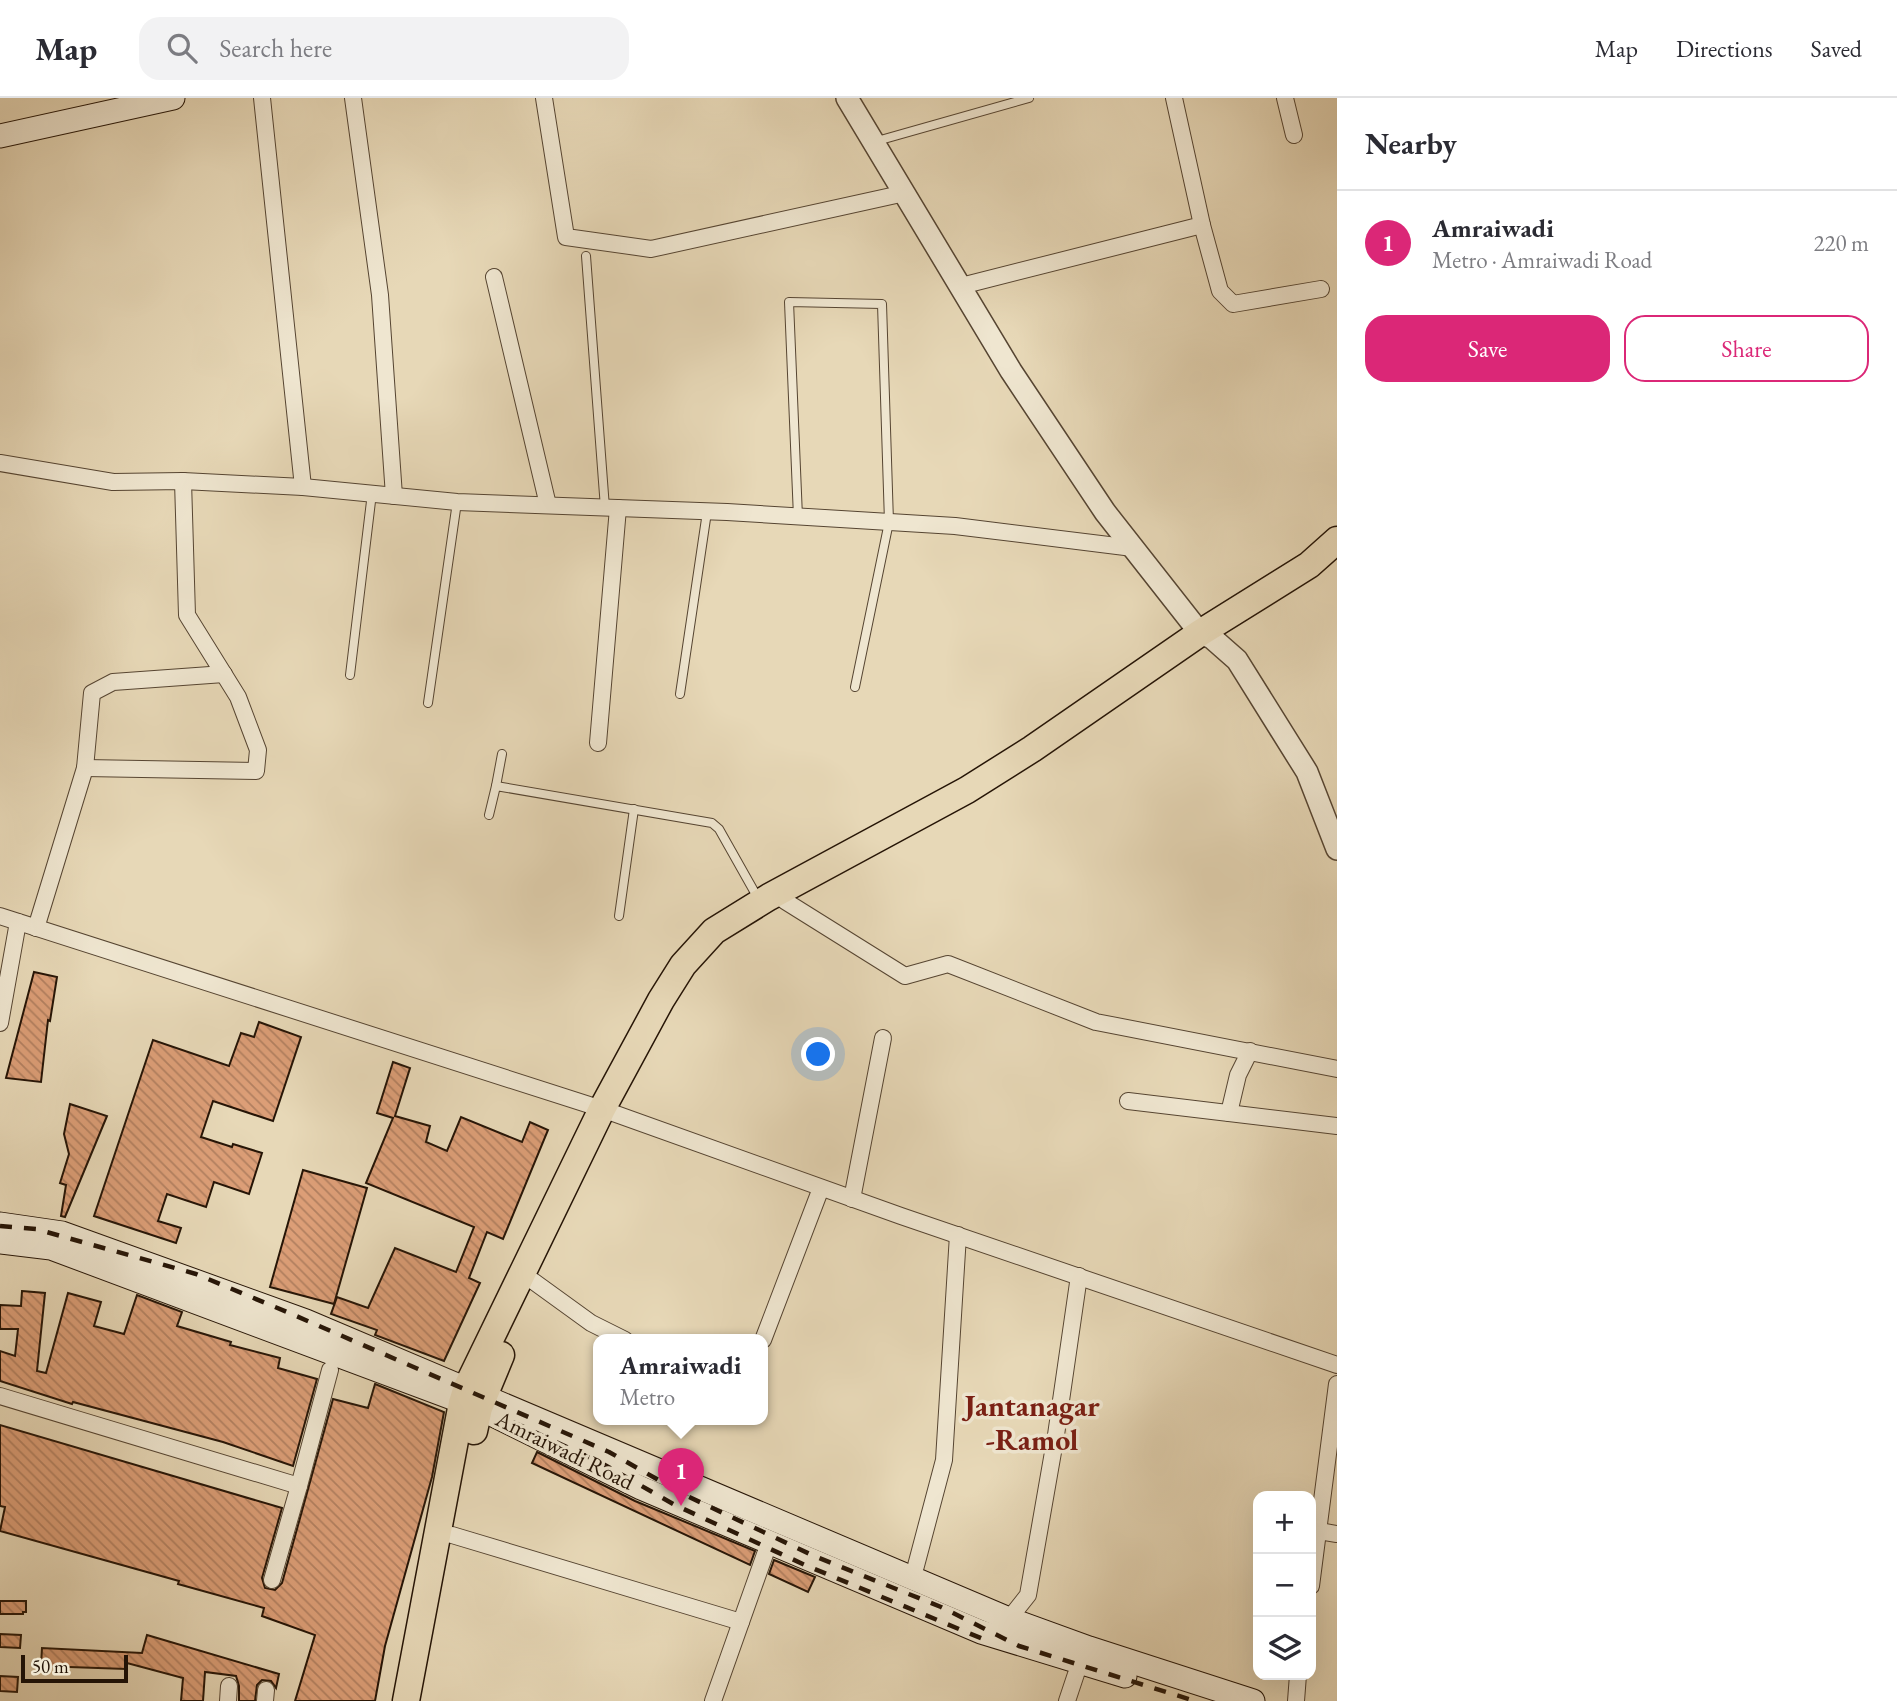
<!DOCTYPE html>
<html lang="en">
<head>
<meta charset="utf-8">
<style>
  body { margin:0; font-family:"EB Garamond",serif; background:#f2f2f3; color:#2b2b33 }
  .controls { position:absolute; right:21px; bottom:21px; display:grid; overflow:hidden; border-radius:14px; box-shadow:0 7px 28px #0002 }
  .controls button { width:63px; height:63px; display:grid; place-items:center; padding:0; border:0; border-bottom:2px solid #e1e1e2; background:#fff; color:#2b2b33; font:35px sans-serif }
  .scale { position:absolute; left:21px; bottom:18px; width:107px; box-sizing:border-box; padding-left:7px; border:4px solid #251406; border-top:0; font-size:19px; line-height:24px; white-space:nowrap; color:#251406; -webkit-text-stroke:5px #efe6d0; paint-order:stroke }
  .you { position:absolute; left:819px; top:957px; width:24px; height:24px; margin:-18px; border:5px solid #fff; border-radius:50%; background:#1a73e8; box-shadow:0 0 0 10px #1a73e833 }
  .badge { display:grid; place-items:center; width:46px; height:46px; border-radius:50%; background:#db2777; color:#fff; font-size:23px; font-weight:700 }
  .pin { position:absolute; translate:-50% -58px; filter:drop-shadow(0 2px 4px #0008) }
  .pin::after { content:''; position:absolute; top:37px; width:24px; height:21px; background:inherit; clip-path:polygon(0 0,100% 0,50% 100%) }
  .popup { position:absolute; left:593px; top:1236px; width:175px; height:91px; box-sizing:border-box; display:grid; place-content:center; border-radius:14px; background:#fff; filter:drop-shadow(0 2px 5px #0005); font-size:23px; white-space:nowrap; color:#7c7c81 }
  .popup b { font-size:26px; color:#2b2b33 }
  .popup::after { content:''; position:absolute; left:50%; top:100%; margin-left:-14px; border:14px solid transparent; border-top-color:#fff }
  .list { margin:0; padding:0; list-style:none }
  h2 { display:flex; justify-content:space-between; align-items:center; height:91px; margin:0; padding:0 28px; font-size:30px }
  h2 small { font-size:23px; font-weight:400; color:#7c7c81 }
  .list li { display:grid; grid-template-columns:46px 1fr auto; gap:21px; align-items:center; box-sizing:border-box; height:105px; padding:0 28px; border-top:2px solid #e1e1e2 }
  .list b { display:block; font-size:26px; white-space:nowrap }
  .list p { margin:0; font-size:23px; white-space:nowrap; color:#7c7c81 }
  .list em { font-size:23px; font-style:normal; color:#7c7c81 }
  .actions { display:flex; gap:14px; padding:21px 28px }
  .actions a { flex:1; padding:16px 0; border:2px solid #db2777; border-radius:21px; text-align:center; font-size:24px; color:#db2777 }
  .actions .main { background:#db2777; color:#fff }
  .icon { flex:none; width:38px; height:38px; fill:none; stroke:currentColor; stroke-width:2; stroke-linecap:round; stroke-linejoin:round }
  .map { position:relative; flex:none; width:1337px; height:1603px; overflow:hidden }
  header { display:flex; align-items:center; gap:42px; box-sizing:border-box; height:98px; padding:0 35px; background:#fff; border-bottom:2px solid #e1e1e2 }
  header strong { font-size:33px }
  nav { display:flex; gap:38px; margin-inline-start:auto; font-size:24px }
  .search { width:490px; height:63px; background:#f2f2f3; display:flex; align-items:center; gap:18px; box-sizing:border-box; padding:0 24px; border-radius:21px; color:#7c7c81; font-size:26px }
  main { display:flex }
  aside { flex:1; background:#fff }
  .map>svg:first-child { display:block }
  .building { fill:url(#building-back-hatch); stroke:#251406; stroke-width:2 }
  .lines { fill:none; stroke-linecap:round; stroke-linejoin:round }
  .service-casing { stroke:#564532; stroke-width:10 }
  .minor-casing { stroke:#564532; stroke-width:18 }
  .tertiary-casing { stroke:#564532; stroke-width:24 }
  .secondary-casing { stroke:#251406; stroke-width:25 }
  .primary-casing { stroke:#251406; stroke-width:29 }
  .service { stroke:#efe6d0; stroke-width:8 }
  .minor { stroke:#efe6d0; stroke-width:16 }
  .tertiary { stroke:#efe6d0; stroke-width:21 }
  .secondary { stroke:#efe6d0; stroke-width:23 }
  .primary { stroke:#e7d8b7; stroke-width:26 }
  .rail { stroke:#251406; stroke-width:4.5; stroke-dasharray:12 12; stroke-linecap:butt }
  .labels { text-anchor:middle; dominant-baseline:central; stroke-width:7; stroke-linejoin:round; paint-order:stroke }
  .street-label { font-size:23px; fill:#251406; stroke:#efe6d0 }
  .district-label { font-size:30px; font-weight:bold; fill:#7a1f14; stroke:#efe6d0 }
</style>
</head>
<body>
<header>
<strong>Map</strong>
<div class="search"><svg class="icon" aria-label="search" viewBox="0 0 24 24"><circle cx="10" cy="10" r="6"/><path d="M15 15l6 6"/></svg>Search here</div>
<nav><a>Map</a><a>Directions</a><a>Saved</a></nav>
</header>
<main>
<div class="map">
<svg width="1337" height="1603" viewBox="0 0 1337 1603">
  <defs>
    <pattern id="building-back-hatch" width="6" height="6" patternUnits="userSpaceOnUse" patternTransform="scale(1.75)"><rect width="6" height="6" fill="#dc9e77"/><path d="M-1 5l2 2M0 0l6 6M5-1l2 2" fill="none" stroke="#b28060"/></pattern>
  </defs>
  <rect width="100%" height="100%" fill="#e7d8b7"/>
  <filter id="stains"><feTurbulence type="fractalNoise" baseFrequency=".00286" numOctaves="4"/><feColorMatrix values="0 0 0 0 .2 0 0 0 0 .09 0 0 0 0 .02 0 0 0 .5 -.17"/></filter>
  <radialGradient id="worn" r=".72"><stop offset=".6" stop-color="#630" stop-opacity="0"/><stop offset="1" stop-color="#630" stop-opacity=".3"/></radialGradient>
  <g class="building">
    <path d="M34 874 57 879 50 923 48 922 41 984 6 980Z"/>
    <path d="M259 924 301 939 273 1023 213 1003 201 1039 232 1049 233 1046 262 1055 249 1096 214 1084 206 1109 167 1096 158 1123 181 1130 176 1145 94 1118 153 942 229 968 241 935 254 939Z"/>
    <path d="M393 964 410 970 395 1018 430 1028 426 1044 447 1053 461 1019 522 1044 530 1024 548 1032 503 1141 487 1134 469 1180 480 1185 444 1263 375 1237 377 1232 331 1216 337 1199 368 1210 395 1150 456 1174 474 1129 366 1085 393 1020 377 1015Z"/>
    <path d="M70 1006 107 1018 65 1119 61 1118 66 1087 60 1085 69 1056 64 1036Z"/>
    <path d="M303 1072 367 1090 334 1206 270 1189Z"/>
    <path d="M22 1193 45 1195 37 1273 46 1275 68 1195 101 1204 94 1228 124 1236 137 1197 182 1214 177 1228 231 1244 230 1247 280 1260 278 1270 317 1281 293 1368 223 1344 73 1304 72 1306 0 1283V1253L15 1258 18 1231H0V1207L21 1208Z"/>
    <path d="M375 1286 444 1314 432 1379 385 1548 375 1603H295L315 1537 262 1518 264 1510 178 1486 179 1483 0 1433 5 1409 0 1408V1327L282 1410 262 1480 265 1490 275 1492 282 1485 333 1301 368 1310Z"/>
    <path d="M537 1354 635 1403 755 1453 750 1467 532 1365Z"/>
    <path d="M774 1462 815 1479 808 1494 769 1476Z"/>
    <path d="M0 1503H26V1514H23V1516H0Z"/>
    <path d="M0 1536 21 1537 20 1550 0 1549Z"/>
    <path d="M147 1537 279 1576 276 1590 271 1583 262 1582 257 1587 255 1603H239V1588L236 1578 205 1574 203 1603H181L183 1580 127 1565 126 1571 41 1568 42 1550 142 1555Z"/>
    <path d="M0 1578 18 1579 17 1594 0 1593Z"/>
  </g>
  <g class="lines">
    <defs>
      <g id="service">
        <path d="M877 43 1029 0"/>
        <path d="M586 158 605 410"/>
        <path d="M798 419 789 204 882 206 889 424 855 589"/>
        <path d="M350 577 372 395"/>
        <path d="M680 596 707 414"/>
        <path d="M428 605 457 404"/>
        <path d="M496 688 502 656"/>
        <path d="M489 717 496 688 712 725 719 731 759 802"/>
        <path d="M619 818 634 711"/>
      </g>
      <g id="minor">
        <path d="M262 0 303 389"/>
        <path d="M353 0 380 197 394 398"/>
        <path d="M544 0 566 139 651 151 905 95"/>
        <path d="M1285 0 1294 37"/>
        <path d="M1202 127 1220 193 1233 206 1321 191"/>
        <path d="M494 179 548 407"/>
        <path d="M961 188 1202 127 1174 0"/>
        <path d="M0 365 113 384 183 383 303 389 457 404 727 414 955 428 1133 450"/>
        <path d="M598 645 618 410"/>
        <path d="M85 670 256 673 258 652 238 599 187 517 183 383"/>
        <path d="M785 803 905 878 948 866 1096 924 1337 971"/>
        <path d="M0 818 602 1011 901 1118 1337 1267"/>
        <path d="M36 830 85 670 92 595 113 584 224 576"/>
        <path d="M0 925 18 824"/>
        <path d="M1128 1003 1337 1028"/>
        <path d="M1229 1015 1238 977 1250 953"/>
        <path d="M852 1101 883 940"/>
        <path d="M533 1183 591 1225 625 1242"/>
        <path d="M763 1242 821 1090"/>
        <path d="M0 1298 299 1388 330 1272"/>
        <path d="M1319 1433 1337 1436"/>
        <path d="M452 1437 741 1524"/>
        <path d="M913 1479 944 1362 958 1137"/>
        <path d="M272 1482 299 1388"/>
        <path d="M1311 1488 1337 1286"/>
        <path d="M1009 1521 1028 1497 1056 1337 1079 1178"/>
        <path d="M228 1603 229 1588"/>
        <path d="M265 1603 266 1592"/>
        <path d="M713 1603 769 1445"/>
        <path d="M1067 1603 1080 1564"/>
        <path d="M1296 1603 1298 1577"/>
      </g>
      <path id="tertiary" d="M847 0 1011 273 1105 414 1200 535 1212 540 1237 562 1307 674 1337 751"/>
      <g id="secondary">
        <path d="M0 38 173 0"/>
        <path d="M0 1126 62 1135 306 1223 1009 1521 1089 1550 1253 1603"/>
        <path d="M0 1144 51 1150 479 1310 641 1390 981 1534 1125 1578"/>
      </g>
      <g id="primary">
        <path d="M474 1333 479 1310 501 1257"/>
        <path d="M406 1603 462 1305 467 1289 602 1011 661 902 683 867 714 833 769 799 967 692 1032 651 1200 535 1309 467 1337 442"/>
      </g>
    </defs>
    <use href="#service" class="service-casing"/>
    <use href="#minor" class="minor-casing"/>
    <use href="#tertiary" class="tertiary-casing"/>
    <use href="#secondary" class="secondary-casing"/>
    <use href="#primary" class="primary-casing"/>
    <use href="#service" class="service"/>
    <use href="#minor" class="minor"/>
    <use href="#tertiary" class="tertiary"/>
    <use href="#secondary" class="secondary"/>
    <use href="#primary" class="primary"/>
    <g class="rail">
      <path d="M0 1128 36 1131 196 1176 287 1214 609 1354 685 1397 814 1458 941 1509 1019 1548 1195 1603"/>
      <path d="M513 1324 603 1366 675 1407 805 1467 983 1541"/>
    </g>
  </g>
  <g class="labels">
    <g class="street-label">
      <text transform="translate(565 1352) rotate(26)">Amraiwadi Road</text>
    </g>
    <g class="district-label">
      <text x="1032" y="1307">Jantanagar<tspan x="1032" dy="34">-Ramol</tspan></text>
    </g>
  </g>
  <rect width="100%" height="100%" filter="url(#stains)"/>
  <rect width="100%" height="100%" fill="url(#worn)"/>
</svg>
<div class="controls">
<button>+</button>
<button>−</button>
<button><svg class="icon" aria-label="layers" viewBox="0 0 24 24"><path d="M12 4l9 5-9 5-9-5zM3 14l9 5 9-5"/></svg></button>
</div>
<div class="scale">50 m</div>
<div class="you"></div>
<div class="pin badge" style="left:681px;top:1408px">1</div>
<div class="popup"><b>Amraiwadi</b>Metro</div>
</div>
<aside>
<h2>Nearby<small></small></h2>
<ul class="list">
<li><span class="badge">1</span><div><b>Amraiwadi</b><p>Metro · Amraiwadi Road</p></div><em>220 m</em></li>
</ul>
<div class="actions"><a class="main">Save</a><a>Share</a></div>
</aside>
</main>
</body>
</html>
